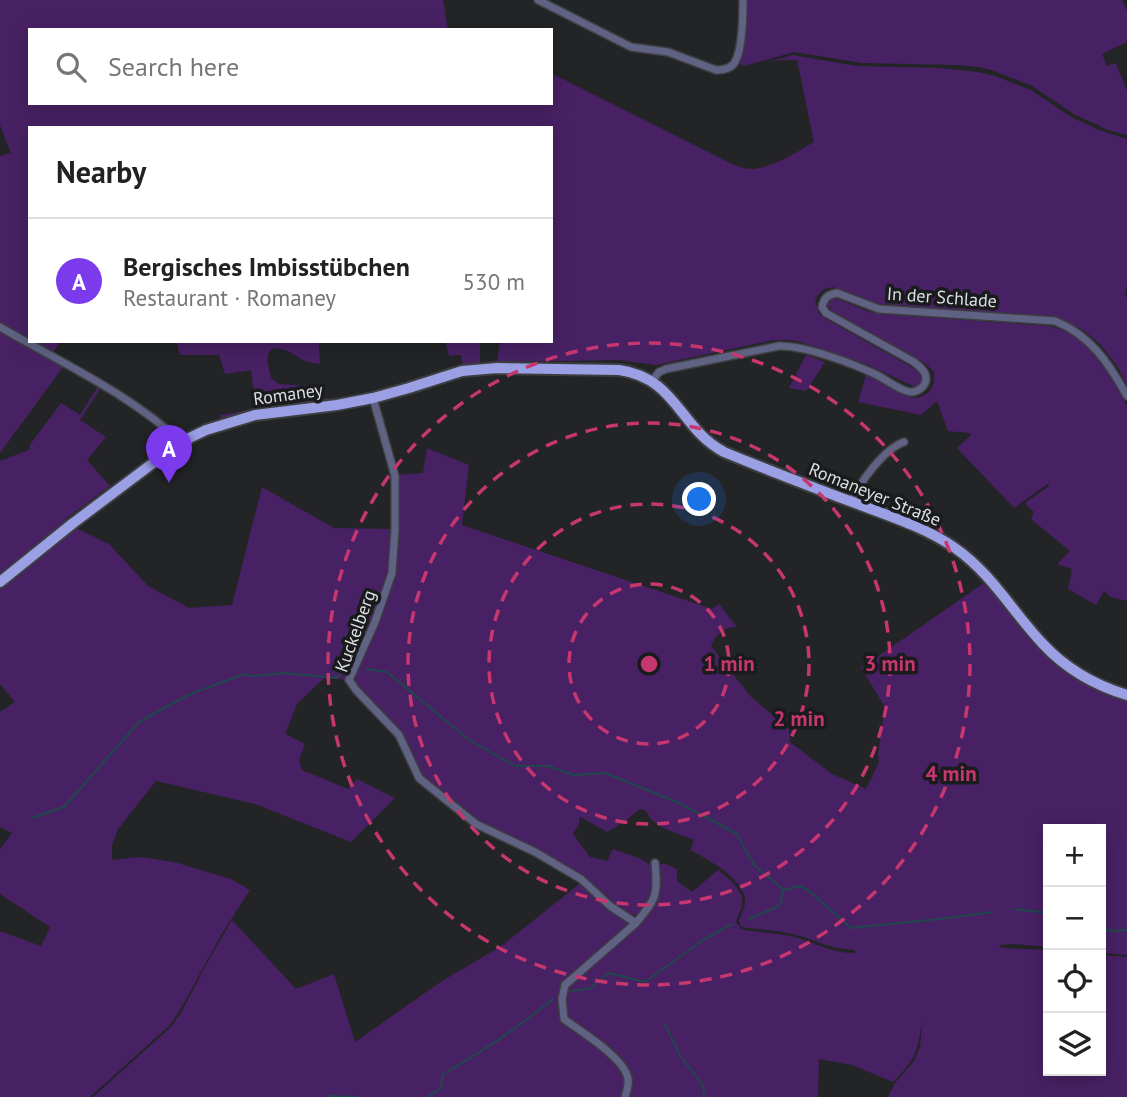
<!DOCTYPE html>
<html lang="en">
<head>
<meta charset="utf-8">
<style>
  body { margin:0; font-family:"PT Sans",sans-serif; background:#f2f2f2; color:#222 }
  .controls { position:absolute; right:21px; bottom:21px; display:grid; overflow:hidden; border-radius:0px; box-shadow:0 4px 18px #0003 }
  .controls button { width:63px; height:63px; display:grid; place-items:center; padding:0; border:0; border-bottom:2px solid #e0e0e0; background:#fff; color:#222; font:35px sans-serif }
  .you { position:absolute; left:700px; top:500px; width:24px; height:24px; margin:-18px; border:5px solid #fff; border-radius:50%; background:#1a73e8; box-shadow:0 0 0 10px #1a73e833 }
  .badge { display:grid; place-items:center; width:46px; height:46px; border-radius:50%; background:#7c3aed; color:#fff; font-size:23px; font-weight:700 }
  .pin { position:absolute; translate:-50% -58px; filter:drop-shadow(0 2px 4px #0008) }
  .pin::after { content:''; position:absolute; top:37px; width:24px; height:21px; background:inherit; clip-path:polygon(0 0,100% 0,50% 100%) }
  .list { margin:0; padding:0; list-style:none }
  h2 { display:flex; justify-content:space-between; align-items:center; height:91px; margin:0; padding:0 28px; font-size:30px }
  h2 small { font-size:23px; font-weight:400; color:#767676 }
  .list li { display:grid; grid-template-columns:46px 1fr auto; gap:21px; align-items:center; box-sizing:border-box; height:126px; padding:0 28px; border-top:2px solid #e0e0e0 }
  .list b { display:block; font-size:26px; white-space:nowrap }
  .list p { margin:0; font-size:23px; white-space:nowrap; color:#767676 }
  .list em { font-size:23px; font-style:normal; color:#767676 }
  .icon { flex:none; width:38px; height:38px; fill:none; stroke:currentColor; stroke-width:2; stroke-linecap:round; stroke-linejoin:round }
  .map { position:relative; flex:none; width:1127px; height:1097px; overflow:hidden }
  .search { position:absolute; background:#fff; box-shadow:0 4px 18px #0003; left:28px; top:28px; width:525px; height:77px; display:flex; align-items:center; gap:18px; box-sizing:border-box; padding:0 24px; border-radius:0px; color:#767676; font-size:26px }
  .panel { position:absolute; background:#fff; box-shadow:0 4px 18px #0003; left:28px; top:126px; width:525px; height:217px; border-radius:0px }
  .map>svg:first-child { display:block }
  .green { fill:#482164 }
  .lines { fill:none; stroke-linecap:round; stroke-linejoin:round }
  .stream { stroke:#1e484b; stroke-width:2 }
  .street-casing { stroke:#3d3e40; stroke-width:10 }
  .primary-casing { stroke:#3d3e40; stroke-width:14 }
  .street { stroke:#5f6283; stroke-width:7 }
  .primary { stroke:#9b9fe4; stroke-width:10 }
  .ring { fill:none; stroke:#c6366f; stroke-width:3.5; stroke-dasharray:12 9 }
  .labels { text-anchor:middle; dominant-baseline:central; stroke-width:7; stroke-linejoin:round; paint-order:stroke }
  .street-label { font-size:18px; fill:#dedfe0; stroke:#191b1c }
  .centre { fill:#c6366f; stroke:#191b1c; stroke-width:3.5 }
  .ring-label { font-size:21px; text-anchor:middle; font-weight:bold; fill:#c6366f; stroke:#191b1c; stroke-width:7; stroke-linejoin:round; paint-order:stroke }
</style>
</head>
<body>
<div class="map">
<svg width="1127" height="1097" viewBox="0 0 1127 1097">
  <rect width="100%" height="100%" fill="#232426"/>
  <g class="green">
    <path d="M0 0H443L448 30H30V103H551V73L730 163C737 166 744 169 751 169 771 169 798 151 814 142L797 60H782L769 62 792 55 857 66 939 68 977 72 995 76 1031 90 1071 117 1099 130 1127 139V284L1125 296 1127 298V385L1117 366 1100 344 1082 329 1051 317 883 304 870 302 833 287 824 289 818 295 815 301 819 314 826 319 920 372 923 375 922 384 918 386H913L868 365 801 342 790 340H774L656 365 619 360 497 362 500 341H551V128H30V341H61L52 354 0 324V156L11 153 0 125Z"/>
    <path d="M746 0H1122L1127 11V42L1102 54 1107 66 1116 63 1127 91V135L1108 130 1074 114 1032 86 992 70 978 67 959 65 862 63 794 52 744 66 739 63 742 48Z"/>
    <path d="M835 298 867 311 881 314 1049 326 1066 331 1086 344 1109 372 1127 406V601L1111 597 1104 591 1096 605 1068 589 1072 569 1057 564 1070 551 1031 519 1034 512 1026 505V502L1048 487 1049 483 1014 508 957 448 971 435 969 433 948 431 937 401 921 415 858 402 866 375 912 398 921 397 929 392 934 383V372L925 363 832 311 828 306V302L830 299Z"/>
    <path d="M0 328 63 367 0 453Z"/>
    <path d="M176 341H319L320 364C314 363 308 363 303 360 296 356 272 339 268 355 266 361 270 372 271 378L279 384 323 387 324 399 328 398 329 400 291 404 221 418 220 415 256 409 251 370 225 374 219 355H180Z"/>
    <path d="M445 341H480V363L463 367 461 355 449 356Z"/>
    <path d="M806 355 825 362 806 391 789 388Z"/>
    <path d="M99 385 101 387 80 420 106 437 87 460 110 486 64 520 69 524 0 579V461L31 449 29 446 61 403 80 415Z"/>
    <path d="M427 448 469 465 462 525 712 609 719 604 737 627C725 626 715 635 711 646L750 696 789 729 790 742 832 774 866 789 879 762 878 754 885 707 861 668 984 583H987L1009 613 1015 618 1037 645 1066 672 1098 688 1127 699V955L1101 953V829H1048V947L1013 944 999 945 1001 948 1048 950V1071H1101V955L1127 957V1097H888L895 1083 914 1061 920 1046 923 1020C916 1052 918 1057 893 1082L852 1065 819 1059 818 1097H626C627 1092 630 1086 630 1081 630 1061 586 1035 571 1023L570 1025C584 1036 627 1061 627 1080 628 1085 625 1092 624 1097H93L170 1028 181 1013 207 963 232 920 296 989 334 974 355 1042 442 981 500 947 583 881 609 907 627 922 625 930 599 952 601 955C621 935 653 921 659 890 660 882 658 875 657 867L660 864H666L677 869V881L692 892 718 870C729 879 745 890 742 906 740 912 737 917 736 922L741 929C757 933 774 932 791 936 812 941 832 954 855 953V950C833 950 816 940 796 935 778 930 759 930 741 927L739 921C741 914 746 907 745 899 742 877 707 859 690 850L694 840C678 833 653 828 646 811L640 809 626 820 607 832 581 817 579 818V824L573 834 590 857 607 861 613 849 641 859 649 864 654 872 655 892 646 909 637 915 626 914 611 905 582 878 535 851 477 823 418 776 400 733 356 689 351 678 375 621 392 572 396 530 395 475 423 473Z"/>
    <path d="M262 487 334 528 394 529 389 572 373 621 347 680 325 677 297 704 285 734 305 744 299 760 302 770 348 789 357 779 395 798 351 842 255 804 156 781 118 829 112 845V860L139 857 174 862 231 879 250 890 221 935 179 1012 169 1026 90 1097H0V931L41 946 50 927 0 894V849L12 833 0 827V712L15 702 0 684V587L72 526 109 544 148 586 189 608 232 605Z"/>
  </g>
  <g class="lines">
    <g class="stream">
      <path d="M366 669 387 672 469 740 515 766H548L574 775 605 773 679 803 737 834 754 865 784 890 799 886 809 891 851 928 939 919 993 912"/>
      <path d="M32 818 64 807 139 722 188 695 244 674 253 676 284 673 337 678 345 666"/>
      <path d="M1015 909 1048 913"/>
      <path d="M749 919 779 906 784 890"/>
      <path d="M1101 928 1112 931 1127 930"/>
      <path d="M572 991 591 988 609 973 645 982 703 940 732 924"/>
      <path d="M665 1024 681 1057 703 1085 704 1097"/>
      <path d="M329 1096 355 1097"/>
      <path d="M428 1097 441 1088 443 1074C482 1052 519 1027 553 999"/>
    </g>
    <defs>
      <g id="street">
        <path d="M538 0 631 47 668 52 716 70C723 70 731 69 735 62 743 48 743 15 743 0"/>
        <path d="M0 327C60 362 130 394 181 442"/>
        <path d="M652 381 659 372 666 369 779 346C804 345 854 364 877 375 887 380 900 391 911 392 918 392 926 386 926 379 926 371 920 367 914 362L826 313 822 307C824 298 827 295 837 293L879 309 1055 321C1090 335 1109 363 1127 396"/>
        <path d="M373 398 395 476V529L392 573 375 622 349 680 356 690 399 735 419 778 476 824 535 852 581 879 610 906 636 923C657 898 658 895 655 863"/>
        <path d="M851 502C860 482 884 449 904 442"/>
        <path d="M625 1097C627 1090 630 1082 627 1075 620 1055 581 1032 564 1019L562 999 565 985 636 923"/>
      </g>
      <path id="primary" d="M0 582 72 524 181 442 206 430 255 415 337 405 373 398 409 388 462 371 497 368 619 370C677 378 679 428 724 452 770 471 817 489 863 506 895 518 928 529 955 548 991 573 1012 611 1042 643 1065 668 1094 685 1127 695"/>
    </defs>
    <use href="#street" class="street-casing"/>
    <use href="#primary" class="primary-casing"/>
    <use href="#street" class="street"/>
    <use href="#primary" class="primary"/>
  </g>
  <g class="ring">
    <circle cx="649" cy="664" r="80"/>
    <circle cx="649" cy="664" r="160"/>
    <circle cx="649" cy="664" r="241"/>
    <circle cx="649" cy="664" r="321"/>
  </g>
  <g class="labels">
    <g class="street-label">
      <text transform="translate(942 297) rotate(4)">In der Schlade</text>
      <text transform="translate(288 394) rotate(-8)">Romaney</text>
      <text transform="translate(875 494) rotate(22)">Romaneyer Straße</text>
      <text transform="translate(355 631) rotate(-70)">Kuckelberg</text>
    </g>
  </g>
  <circle cx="649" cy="664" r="10" class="centre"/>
  <g class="ring-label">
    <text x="729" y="671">1 min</text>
    <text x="890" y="671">3 min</text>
    <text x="799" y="726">2 min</text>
    <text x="951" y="781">4 min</text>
  </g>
</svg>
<div class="controls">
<button>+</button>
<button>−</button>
<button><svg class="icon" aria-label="locate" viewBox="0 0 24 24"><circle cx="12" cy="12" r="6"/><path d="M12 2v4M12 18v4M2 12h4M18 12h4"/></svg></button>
<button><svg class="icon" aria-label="layers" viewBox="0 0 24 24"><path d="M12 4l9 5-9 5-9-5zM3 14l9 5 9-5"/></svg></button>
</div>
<div class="you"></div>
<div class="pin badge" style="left:169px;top:483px">A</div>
<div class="search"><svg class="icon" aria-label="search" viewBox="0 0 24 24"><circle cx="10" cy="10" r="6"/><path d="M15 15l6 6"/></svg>Search here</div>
<section class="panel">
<h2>Nearby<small></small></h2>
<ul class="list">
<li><span class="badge">A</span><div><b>Bergisches Imbisstübchen</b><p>Restaurant · Romaney</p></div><em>530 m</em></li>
</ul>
</section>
</div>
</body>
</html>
